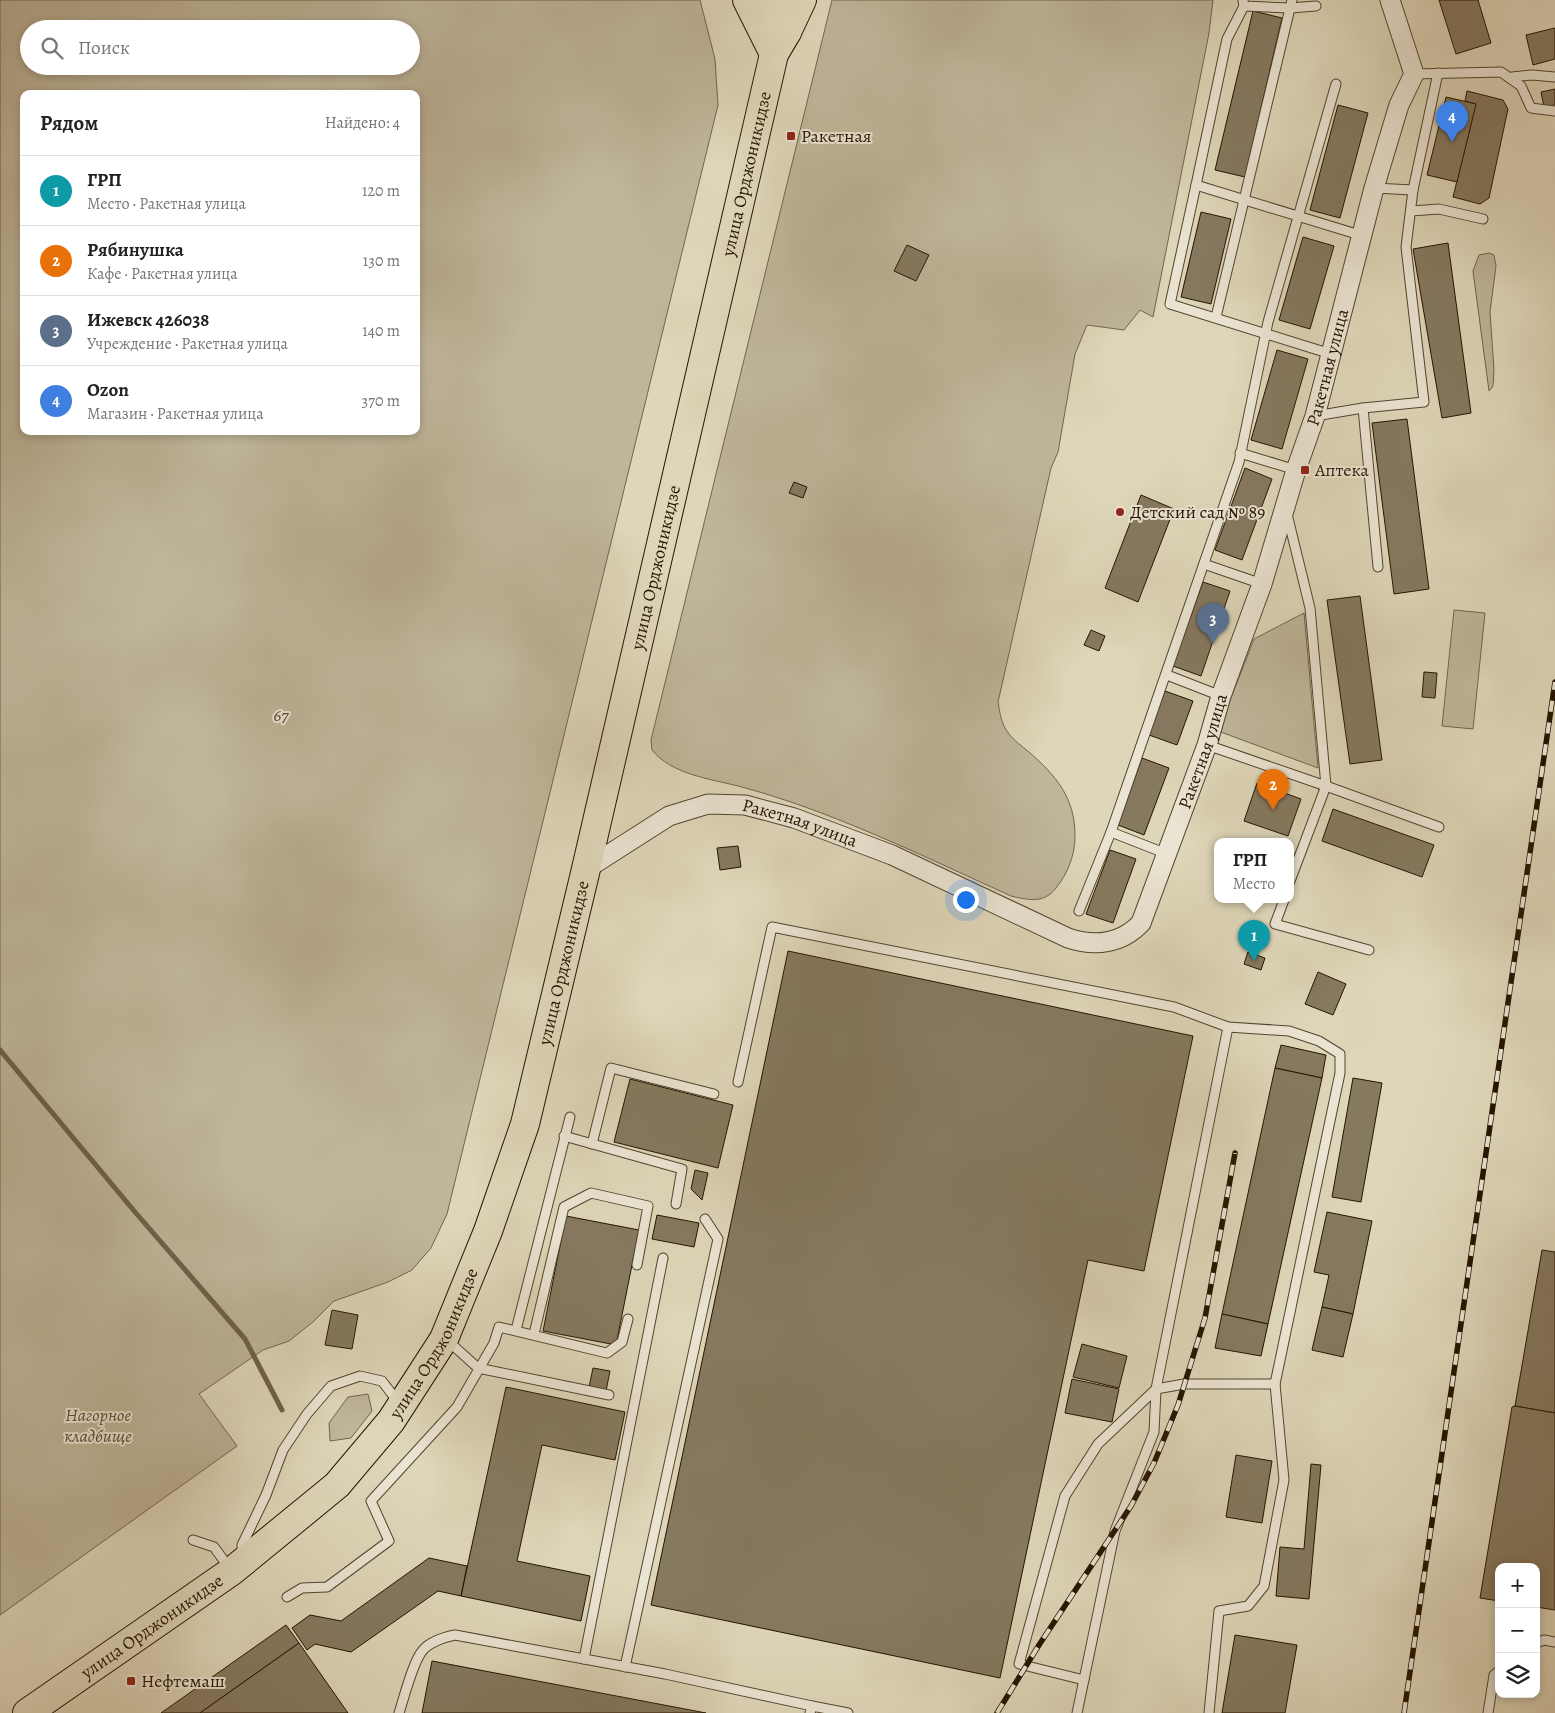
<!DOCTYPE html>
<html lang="ru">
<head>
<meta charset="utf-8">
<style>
  body { margin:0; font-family:Alegreya,serif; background:#f6f6f6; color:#222 }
  .controls { position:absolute; right:15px; bottom:15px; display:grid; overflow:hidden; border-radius:10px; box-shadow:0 2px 8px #0003 }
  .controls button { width:45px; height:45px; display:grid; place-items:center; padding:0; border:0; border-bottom:1px solid #e0e0e0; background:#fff; color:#222; font:25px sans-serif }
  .you { position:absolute; left:965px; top:899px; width:18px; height:18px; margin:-12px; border:4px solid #fff; border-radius:50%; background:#1a73e8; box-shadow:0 0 0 8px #1a73e833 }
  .badge { display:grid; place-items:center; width:32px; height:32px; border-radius:50%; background:#ea580c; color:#fff; font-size:16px; font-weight:700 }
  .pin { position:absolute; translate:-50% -41px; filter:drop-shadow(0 1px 2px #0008) }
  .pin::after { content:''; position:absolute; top:26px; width:18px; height:15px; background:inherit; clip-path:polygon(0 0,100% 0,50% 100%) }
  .popup { position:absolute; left:1214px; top:838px; width:80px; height:65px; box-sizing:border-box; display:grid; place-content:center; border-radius:10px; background:#fff; filter:drop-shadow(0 1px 4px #0005); font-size:16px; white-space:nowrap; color:#767676 }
  .popup b { font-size:19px; color:#222 }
  .popup::after { content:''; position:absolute; left:50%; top:100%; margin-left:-10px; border:10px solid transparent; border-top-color:#fff }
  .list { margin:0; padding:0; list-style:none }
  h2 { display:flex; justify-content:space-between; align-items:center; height:65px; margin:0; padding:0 20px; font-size:21px }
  h2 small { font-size:16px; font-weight:400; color:#767676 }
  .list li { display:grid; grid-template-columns:32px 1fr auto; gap:15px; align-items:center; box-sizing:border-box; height:70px; padding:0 20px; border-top:1px solid #e0e0e0 }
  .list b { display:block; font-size:19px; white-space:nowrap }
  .list p { margin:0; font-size:16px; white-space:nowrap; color:#767676 }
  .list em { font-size:16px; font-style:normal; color:#767676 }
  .icon { flex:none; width:28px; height:28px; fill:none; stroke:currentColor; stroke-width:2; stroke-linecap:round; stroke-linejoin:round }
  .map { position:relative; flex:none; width:1555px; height:1713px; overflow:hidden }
  .search { position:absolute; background:#fff; box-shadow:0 2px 8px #0003; left:20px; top:20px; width:400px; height:55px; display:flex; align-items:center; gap:12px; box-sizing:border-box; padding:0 18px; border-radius:28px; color:#767676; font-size:19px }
  .panel { position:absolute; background:#fff; box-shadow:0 2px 8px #0003; left:20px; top:90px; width:400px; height:345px; border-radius:10px }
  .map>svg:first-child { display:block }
  .green { fill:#beb59a; stroke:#71644d; fill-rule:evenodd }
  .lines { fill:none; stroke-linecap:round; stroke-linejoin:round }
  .stream { stroke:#6e6149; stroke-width:5 }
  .building { fill:#857960; stroke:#241400 }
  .lane-casing { stroke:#52442e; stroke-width:11 }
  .street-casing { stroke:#52442e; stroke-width:21 }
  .primary-casing { stroke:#241400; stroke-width:30 }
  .lane { stroke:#eae4d2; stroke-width:9 }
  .street { stroke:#eae4d2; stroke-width:19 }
  .primary { stroke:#ded6b9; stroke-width:28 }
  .rail-casing { stroke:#241400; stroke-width:5.5 }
  .rail { stroke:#eae4d2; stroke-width:4; stroke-dasharray:11; stroke-linecap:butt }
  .poi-dot { fill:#8f2418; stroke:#eae4d2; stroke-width:2 }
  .labels { text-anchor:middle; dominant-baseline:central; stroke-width:4; stroke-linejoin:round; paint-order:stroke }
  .poi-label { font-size:18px; fill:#241400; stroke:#eae4d2; text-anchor:start }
  .street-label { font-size:18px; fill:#241400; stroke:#eae4d2 }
  .park-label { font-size:18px; font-style:italic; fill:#5a4c36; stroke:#eae4d2 }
</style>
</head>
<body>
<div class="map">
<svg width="1555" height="1713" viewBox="0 0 1555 1713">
  <rect width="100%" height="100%" fill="#ded6b9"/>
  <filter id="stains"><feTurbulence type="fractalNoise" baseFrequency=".004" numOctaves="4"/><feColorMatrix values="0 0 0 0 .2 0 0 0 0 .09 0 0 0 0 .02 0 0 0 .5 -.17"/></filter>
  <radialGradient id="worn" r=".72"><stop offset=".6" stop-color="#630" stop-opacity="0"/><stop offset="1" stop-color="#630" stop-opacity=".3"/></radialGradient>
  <g class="green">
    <path d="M0 0H700L715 59 718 105 447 1214 431 1248 412 1270 388 1282 334 1301 314 1321 289 1341 263 1350 199 1394 237 1446 0 1615ZM29 29H411V66H29ZM24 94H416V431H24Z"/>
    <path d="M832 0H1213L1209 33 1153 317 1140 310 1124 330 1087 325 1075 354 1058 452 1051 468 998 702C1000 713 1001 724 1009 734 1014 741 1022 746 1029 752 1056 776 1075 797 1075 836 1075 855 1068 873 1056 888 1044 904 1028 900 1011 896 925 857 830 810 738 786 710 779 671 774 652 750L651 740Z"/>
    <path d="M1489 253 1494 255 1496 266 1490 312 1494 370 1493 386 1489 391 1473 271 1479 255Z"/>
    <path d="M1454 610 1485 613 1473 729 1442 726Z"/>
    <path d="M1304 613 1318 768 1218 731 1254 639Z"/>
    <path d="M368 1394 372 1411 351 1438 330 1441 329 1423 348 1397Z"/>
  </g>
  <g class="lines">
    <path class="stream" d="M0 1050 135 1212 245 1339 282 1410"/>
  </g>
  <g class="building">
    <path d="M1439 0H1478L1491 43 1456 54Z"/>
    <path d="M1253 11 1282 18 1245 177 1215 170Z"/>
    <path d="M1555 28V59L1533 65 1526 35Z"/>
    <path d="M1555 89V105L1544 107 1541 92Z"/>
    <path d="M1467 91 1503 100 1508 109 1489 198 1480 204 1453 197 1476 104 1465 101Z"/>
    <path d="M1446 97 1476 104 1457 182 1427 175Z"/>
    <path d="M1338 105 1368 113 1340 218 1310 210Z"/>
    <path d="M1201 212 1231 219 1211 304 1181 297Z"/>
    <path d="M1303 237 1334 246 1310 329 1279 320Z"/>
    <path d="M1448 243 1471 413 1442 418 1413 249Z"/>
    <path d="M907 245 929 255 916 281 894 271Z"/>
    <path d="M1277 350 1308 359 1282 449 1251 440Z"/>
    <path d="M1407 419 1429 589 1394 594 1372 423Z"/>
    <path d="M1245 468 1272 479 1242 560 1215 550Z"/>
    <path d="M794 482 807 487 803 498 789 493Z"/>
    <path d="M1141 495 1174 509 1138 602 1105 588Z"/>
    <path d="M1203 582 1230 591 1201 676 1173 666Z"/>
    <path d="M1360 596 1382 760 1350 764 1327 600Z"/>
    <path d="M1091 630 1105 636 1099 651 1084 645Z"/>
    <path d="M1424 672 1437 673 1435 698 1422 697Z"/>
    <path d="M1165 691 1193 701 1177 745 1149 735Z"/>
    <path d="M1142 758 1169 768 1144 835 1118 825Z"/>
    <path d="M1257 783 1301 799 1288 836 1244 821Z"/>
    <path d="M1333 809 1434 845 1422 877 1322 841Z"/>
    <path d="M738 846 741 867 720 870 717 848Z"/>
    <path d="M1110 850 1136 859 1113 923 1086 914Z"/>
    <path d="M788 951 1193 1036 1144 1271 1088 1260 1000 1678 651 1605Z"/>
    <path d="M1248 952 1265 958 1261 970 1244 964Z"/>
    <path d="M1318 972 1346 984 1333 1015 1305 1004Z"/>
    <path d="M1281 1045 1326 1055 1322 1078 1275 1068Z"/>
    <path d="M1275 1068 1322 1078 1268 1324 1222 1314Z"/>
    <path d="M1353 1078 1382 1083 1361 1202 1332 1197Z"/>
    <path d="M630 1079 733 1105 718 1168 614 1142Z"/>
    <path d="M695 1170 708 1173 702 1200 691 1189Z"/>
    <path d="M1327 1212 1372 1221 1353 1314 1322 1307 1329 1275 1314 1272Z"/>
    <path d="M657 1215 699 1223 694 1247 652 1239Z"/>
    <path d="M566 1216 639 1230 616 1345 543 1331Z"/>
    <path d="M1542 1250 1555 1252V1413L1515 1406Z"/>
    <path d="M1322 1307 1353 1314 1343 1357 1312 1350Z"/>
    <path d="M332 1310 358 1315 352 1349 325 1345Z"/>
    <path d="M1222 1314 1268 1324 1261 1356 1215 1348Z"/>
    <path d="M1082 1344 1127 1356 1119 1388 1073 1377Z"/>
    <path d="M593 1368 610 1371 606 1391 589 1387Z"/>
    <path d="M1072 1379 1119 1389 1112 1422 1065 1413Z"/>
    <path d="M506 1387 625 1412 615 1460 542 1445 517 1561 590 1576 581 1621 461 1596Z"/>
    <path d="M1515 1406 1555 1413V1610L1536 1607V1567H1499V1601L1480 1598 1512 1407Z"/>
    <path d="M1236 1455 1272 1461 1262 1523 1226 1517Z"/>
    <path d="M1311 1464 1321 1465 1309 1599 1276 1596 1280 1547 1304 1549Z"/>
    <path d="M429 1558 467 1566 461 1596 438 1591 351 1652 315 1644 307 1650 292 1628 310 1615 341 1621Z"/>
    <path d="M286 1625 299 1643 200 1713H161Z"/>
    <path d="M1235 1635 1297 1645 1285 1713H1222Z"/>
    <path d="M299 1643 348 1713H200Z"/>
    <path d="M432 1661 706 1713H422Z"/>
  </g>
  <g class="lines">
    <defs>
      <g id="lane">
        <path d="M1243 0 1244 6 1290 8 1316 6"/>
        <path d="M1244 6 1227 39 1196 185 1363 236"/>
        <path d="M1414 74 1501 72 1521 86 1531 108 1555 111"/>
        <path d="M1512 77 1532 75 1555 77"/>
        <path d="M1196 185 1170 304 1331 354"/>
        <path d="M1374 188 1413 190"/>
        <path d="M1411 211 1439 209 1483 219"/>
        <path d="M1216 317 1292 0"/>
        <path d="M1315 416 1363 408"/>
        <path d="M1240 453 1296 470"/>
        <path d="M1204 564 1262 584"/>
        <path d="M1378 567 1363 408 1424 402 1406 247 1413 190 1438 73"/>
        <path d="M1167 675 1221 696"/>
        <path d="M1207 745 1326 786 1310 608 1287 514"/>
        <path d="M1111 832 1167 854"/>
        <path d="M1290 881 1326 786 1439 827"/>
        <path d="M1284 900 1275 924 1369 950"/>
        <path d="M1079 911 1111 832 1239 462 1268 322 1336 84"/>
        <path d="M738 1082 772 927 1174 1007 1228 1027 1289 1031 1319 1041 1340 1054V1073L1275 1384"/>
        <path d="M564 1136 682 1169 676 1204"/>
        <path d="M592 1144 611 1068 714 1094"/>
        <path d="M516 1330 570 1117"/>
        <path d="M534 1334 564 1207 591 1193 648 1206 637 1265"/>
        <path d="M447 1340 478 1368 609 1395"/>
        <path d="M193 1540 214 1547 230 1569"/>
        <path d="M242 1555V1545L266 1495 283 1450 307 1414 331 1386 360 1376 382 1381 395 1398 394 1403"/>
        <path d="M287 1597 302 1588 327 1587 389 1541 371 1501 457 1407 494 1343 499 1327 607 1353 622 1342 628 1319"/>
        <path d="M1536 1643 1544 1640 1555 1642"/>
        <path d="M584 1659 663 1258"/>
        <path d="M625 1667 718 1239 705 1219"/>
        <path d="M1084 1680 1019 1664 1065 1496 1098 1444 1156 1389 1228 1027"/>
        <path d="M812 1706 848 1713"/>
        <path d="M399 1713C404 1698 413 1661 423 1650 430 1642 445 1637 455 1635L665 1674 812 1706 810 1713"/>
        <path d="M1077 1713 1115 1531 1154 1432 1156 1389 1184 1384H1275L1284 1480 1264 1586 1248 1606 1219 1611 1209 1713"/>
        <path d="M1488 1713 1494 1675 1499 1671"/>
      </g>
      <g id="street">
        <path id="s1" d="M586 869 669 816 708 804 745 805 794 818 892 855 1068 938C1095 947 1121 944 1141 923L1207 745 1221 696 1262 584 1296 470 1315 416 1374 188 1399 105 1414 74 1390 0"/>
      </g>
      <g id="primary">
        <path d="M747 0 774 54"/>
        <path d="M774 0 787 32"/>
        <path id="s2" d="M27 1713 232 1571 337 1485 391 1421 444 1339 488 1231 525 1124 586 869 774 54 787 32 802 0"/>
      </g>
    </defs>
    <use href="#lane" class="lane-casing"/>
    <use href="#street" class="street-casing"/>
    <use href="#primary" class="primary-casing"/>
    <use href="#lane" class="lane"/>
    <use href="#street" class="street"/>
    <use href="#primary" class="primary"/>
    <defs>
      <g id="rail">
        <path d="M997 1713 1039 1645 1131 1506 1154 1463 1178 1405 1205 1318 1235 1153"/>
        <path d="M1404 1713 1555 682"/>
      </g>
    </defs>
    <use href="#rail" class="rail-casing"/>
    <use href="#rail" class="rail"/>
  </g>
  <g class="poi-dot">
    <rect x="786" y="131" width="10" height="10" rx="2.5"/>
    <rect x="1300" y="465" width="10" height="10" rx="2.5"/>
    <circle cx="1120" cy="512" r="5"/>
    <rect x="126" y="1676" width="10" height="10" rx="2.5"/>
  </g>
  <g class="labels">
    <g class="poi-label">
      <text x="801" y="136">Ракетная</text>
      <text x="1315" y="470">Аптека</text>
      <text x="1130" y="512">Детский сад № 89</text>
      <text x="141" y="1681">Нефтемаш</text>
    </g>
    <g class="street-label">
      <text stroke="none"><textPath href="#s2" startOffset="1772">улица Орджоникидзе</textPath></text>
      <text stroke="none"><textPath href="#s1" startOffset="1192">Ракетная улица</textPath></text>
      <text stroke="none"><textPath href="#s2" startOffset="1368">улица Орджоникидзе</textPath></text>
      <text stroke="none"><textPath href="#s1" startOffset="788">Ракетная улица</textPath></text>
      <text stroke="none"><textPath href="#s1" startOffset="234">Ракетная улица</textPath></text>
      <text stroke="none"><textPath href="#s2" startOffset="962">улица Орджоникидзе</textPath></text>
      <text stroke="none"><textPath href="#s2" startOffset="558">улица Орджоникидзе</textPath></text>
      <text stroke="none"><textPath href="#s2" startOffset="152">улица Орджоникидзе</textPath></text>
    </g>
    <g class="park-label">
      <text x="281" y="715">67</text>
      <text x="98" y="1415">Нагорное<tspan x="98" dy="21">кладбище</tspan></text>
    </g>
  </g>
  <rect width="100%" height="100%" filter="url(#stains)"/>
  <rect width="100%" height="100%" fill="url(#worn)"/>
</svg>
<div class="controls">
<button>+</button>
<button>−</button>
<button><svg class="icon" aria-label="layers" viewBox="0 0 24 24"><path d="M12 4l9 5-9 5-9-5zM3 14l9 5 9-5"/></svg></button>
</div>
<div class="you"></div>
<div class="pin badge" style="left:1254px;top:961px;background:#0f9aa8">1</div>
<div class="popup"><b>ГРП</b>Место</div>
<div class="pin badge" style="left:1273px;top:810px;background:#e8710a">2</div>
<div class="pin badge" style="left:1213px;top:644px;background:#5c6f8a">3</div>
<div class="pin badge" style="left:1452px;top:142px;background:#3f7fe0">4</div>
<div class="search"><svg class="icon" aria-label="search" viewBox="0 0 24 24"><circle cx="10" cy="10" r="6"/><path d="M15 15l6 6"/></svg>Поиск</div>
<section class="panel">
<h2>Рядом<small>Найдено: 4</small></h2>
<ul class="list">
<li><span class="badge" style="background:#0f9aa8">1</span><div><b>ГРП</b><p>Место · Ракетная улица</p></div><em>120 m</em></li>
<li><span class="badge" style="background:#e8710a">2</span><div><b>Рябинушка</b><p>Кафе · Ракетная улица</p></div><em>130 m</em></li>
<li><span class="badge" style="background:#5c6f8a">3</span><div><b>Ижевск 426038</b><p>Учреждение · Ракетная улица</p></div><em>140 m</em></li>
<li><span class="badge" style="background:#3f7fe0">4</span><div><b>Ozon</b><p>Магазин · Ракетная улица</p></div><em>370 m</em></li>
</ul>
</section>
</div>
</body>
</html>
